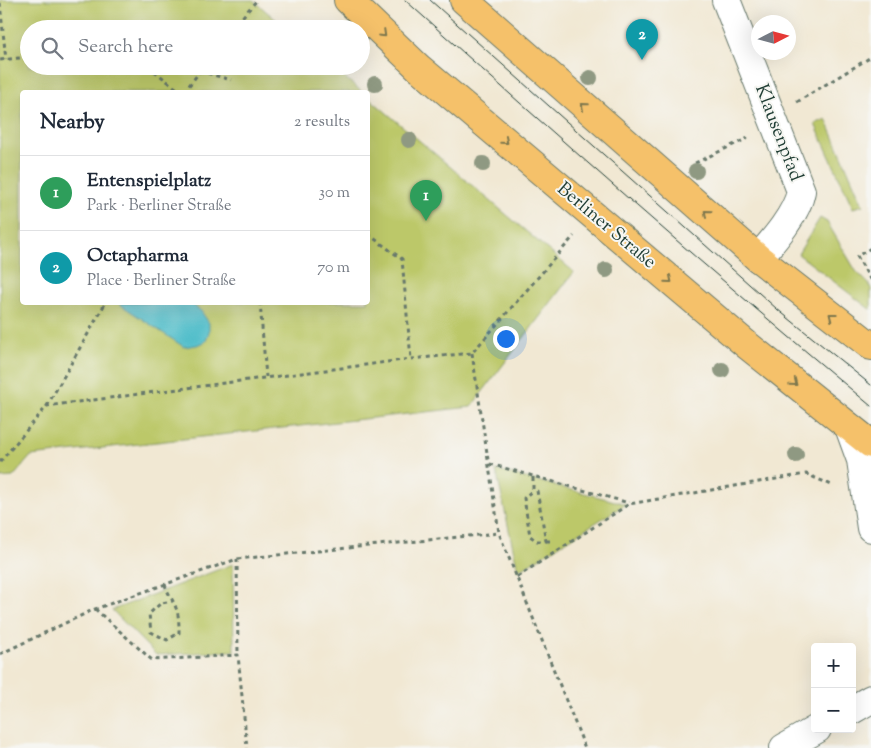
<!DOCTYPE html>
<html lang="en">
<head>
<meta charset="utf-8">
<style>
  body { margin:0; font-family:"Sorts Mill Goudy",serif; background:#f6f6f7; color:#1f2937 }
  .controls { position:absolute; right:15px; bottom:15px; display:grid; overflow:hidden; border-radius:5px; box-shadow:0 5px 20px #0002 }
  .controls button { width:45px; height:45px; display:grid; place-items:center; padding:0; border:0; border-bottom:1px solid #e0e1e3; background:#fff; color:#1f2937; font:25px sans-serif }
  .compass { position:absolute; left:751px; top:15px; width:45px; height:45px; border-radius:50%; background:#fff; box-shadow:0 5px 20px #0002; rotate:84deg }
  .you { position:absolute; left:505px; top:338px; width:18px; height:18px; margin:-12px; border:4px solid #fff; border-radius:50%; background:#1a73e8; box-shadow:0 0 0 8px #1a73e833 }
  .badge { display:grid; place-items:center; width:32px; height:32px; border-radius:50%; background:#0f766e; color:#fff; font-size:16px; font-weight:700 }
  .pin { position:absolute; translate:-50% -41px; filter:drop-shadow(0 1px 2px #0008) }
  .pin::after { content:''; position:absolute; top:26px; width:18px; height:15px; background:inherit; clip-path:polygon(0 0,100% 0,50% 100%) }
  .list { margin:0; padding:0; list-style:none }
  h2 { display:flex; justify-content:space-between; align-items:center; height:65px; margin:0; padding:0 20px; font-size:21px }
  h2 small { font-size:16px; font-weight:400; color:#747a83 }
  .list li { display:grid; grid-template-columns:32px 1fr auto; gap:15px; align-items:center; box-sizing:border-box; height:75px; padding:0 20px; border-top:1px solid #e0e1e3 }
  .list b { display:block; font-size:19px; white-space:nowrap }
  .list p { margin:0; font-size:16px; white-space:nowrap; color:#747a83 }
  .list em { font-size:16px; font-style:normal; color:#747a83 }
  .icon { flex:none; width:28px; height:28px; fill:none; stroke:currentColor; stroke-width:2; stroke-linecap:round; stroke-linejoin:round }
  .map { position:relative; flex:none; width:871px; height:748px; overflow:hidden }
  .search { position:absolute; background:#fff; box-shadow:0 5px 20px #0002; left:20px; top:20px; width:350px; height:55px; display:flex; align-items:center; gap:12px; box-sizing:border-box; padding:0 18px; border-radius:28px; color:#747a83; font-size:19px }
  .panel { position:absolute; background:#fff; box-shadow:0 5px 20px #0002; left:20px; top:90px; width:350px; height:215px; border-radius:5px }
  .map>svg:first-child { display:block }
  .green { fill:#bcc869; stroke:#6e824e }
  .water { fill:#51beca; stroke:#387e7f }
  .lines { fill:none; stroke-linecap:round; stroke-linejoin:round }
  .minor-casing { stroke:#68796c; stroke-width:30 }
  .major-casing { stroke:#68796c; stroke-width:30 }
  .path { stroke:#68796c; stroke-width:3; stroke-dasharray:4 4; stroke-linecap:butt }
  .minor { stroke:#fff; stroke-width:28 }
  .major { stroke:#f5c16b; stroke-width:28 }
  .tram { stroke:#1f3d34; stroke-width:1 }
  .tree { fill:#8f9982 }
  .oneway { stroke:#7f784d }
  .labels { text-anchor:middle; dominant-baseline:central; stroke-width:4; stroke-linejoin:round; paint-order:stroke }
  .street-label { font-size:19px; fill:#1f3d34; stroke:#f6f6f2 }
</style>
</head>
<body>
<div class="map">
<svg width="871" height="748" viewBox="0 0 871 748">
  <rect width="100%" height="100%" fill="#f6f6f2"/>
  <filter id="ink" filterUnits="userSpaceOnUse"><feTurbulence type="fractalNoise" baseFrequency=".02" numOctaves="2"/><feDisplacementMap in="SourceGraphic" scale="10" xChannelSelector="R" yChannelSelector="G"/><feConvolveMatrix kernelMatrix="1 2 1 2 8 2 1 2 1" color-interpolation-filters="sRGB"/></filter>
  <filter id="wash" filterUnits="userSpaceOnUse"><feTurbulence type="fractalNoise" baseFrequency=".0096" numOctaves="4" result="noise"/><feDisplacementMap in="SourceGraphic" scale="20" xChannelSelector="R" yChannelSelector="G"/><feGaussianBlur stdDeviation="1.12" result="paint"/><feColorMatrix in="noise" values="0 0 0 0 0 0 0 0 0 0 0 0 0 0 0 0 0 1.4 0 .05"/><feComposite in="paint" operator="in"/></filter>
  <g filter="url(#wash)">
    <rect width="100%" height="100%" fill="#f1e8d3"/>
    <g class="green">
      <path d="M0 0H253L287 29H29V66H331L362 92H22V302H368V97L574 272 471 407 31 456 13 477 0 478Z"/>
      <path d="M826 119 863 205 853 208 815 124Z"/>
      <path d="M820 218 827 222 856 271 869 284 871 289V310L798 254Z"/>
      <path d="M496 470 626 504 518 571Z"/>
      <path d="M233 564 234 651 156 655 112 610Z"/>
    </g>
    <path class="water" d="M118 303H190L201 311 209 323V332L206 341 197 345 184 347Z"/>
  </g>
  <g filter="url(#ink)">
    <g class="lines">
      <defs>
        <g id="minor">
          <path d="M726 0 801 191C797 214 773 241 758 258"/>
          <path d="M849 427 861 460 871 528"/>
          <path d="M852 710 871 699"/>
          <path d="M784 748 817 729"/>
        </g>
        <g id="major">
          <path d="M348 0 419 68 747 345 871 444"/>
          <path d="M464 0 758 258 871 346"/>
        </g>
      </defs>
      <use href="#minor" class="minor-casing"/>
      <use href="#major" class="major-casing"/>
      <g class="path">
        <path d="M0 3 6 60"/>
        <path d="M141 21 142 29"/>
        <path d="M232 29 257 0"/>
        <path d="M0 60 29 57"/>
        <path d="M148 66 181 92"/>
        <path d="M200 71 231 80"/>
        <path d="M184 92 204 66"/>
        <path d="M797 102 871 57"/>
        <path d="M695 163 748 138"/>
        <path d="M368 234 402 259 411 359"/>
        <path d="M871 248 857 256 871 281"/>
        <path d="M260 302 266 377"/>
        <path d="M472 353 499 533 585 748"/>
        <path d="M47 406 106 302"/>
        <path d="M0 462 47 406 411 359 472 353 574 236"/>
        <path d="M490 464 629 503"/>
        <path d="M533 477V490L524 498 530 536 537 541H546L537 491 533 490"/>
        <path d="M546 541H551"/>
        <path d="M237 559 238 655"/>
        <path d="M517 577 629 504 806 474 834 486"/>
        <path d="M165 584C167 593 173 599 176 608 179 615 179 625 179 633L167 640 151 632 149 614 161 603 173 601"/>
        <path d="M95 609 152 660 238 655 247 748"/>
        <path d="M0 654 95 609 237 559 499 533"/>
      </g>
      <use href="#minor" class="minor"/>
      <use href="#major" class="major"/>
      <g class="tram">
        <path d="M405 0C558 138 713 274 871 406"/>
        <path d="M430 0 777 309 871 385"/>
      </g>
    </g>
    <g class="tree">
      <circle cx="590" cy="78" r="8"/>
      <circle cx="375" cy="84" r="8"/>
      <circle cx="409" cy="140" r="8"/>
      <circle cx="483" cy="164" r="8"/>
      <circle cx="696" cy="171" r="8"/>
      <circle cx="606" cy="270" r="8"/>
      <circle cx="722" cy="370" r="8"/>
      <circle cx="796" cy="455" r="8"/>
    </g>
    <defs><path id="oneway-chevron" d="M-2-3.5L2.5 0L-2 3.5" fill="none" stroke-width="1.6" stroke-linecap="round" stroke-linejoin="round" transform="scale(1.25)"/></defs>
    <g class="oneway">
      <use href="#oneway-chevron" transform="translate(383 34) rotate(44)"/>
      <use href="#oneway-chevron" transform="translate(584 106) rotate(-139)"/>
      <use href="#oneway-chevron" transform="translate(505 141) rotate(40)"/>
      <use href="#oneway-chevron" transform="translate(707 213) rotate(-139)"/>
      <use href="#oneway-chevron" transform="translate(669 280) rotate(40)"/>
      <use href="#oneway-chevron" transform="translate(832 316) rotate(-142)"/>
      <use href="#oneway-chevron" transform="translate(794 383) rotate(39)"/>
    </g>
  </g>
  <g class="labels">
    <g class="street-label">
      <text transform="translate(778 133) rotate(69)">Klausenpfad</text>
      <text transform="translate(606 226) rotate(40)">Berliner Straße</text>
    </g>
  </g>
</svg>
<div class="controls">
<button>+</button>
<button>−</button>
</div>
<svg class="compass" viewBox="-18 -18 36 36"><path d="M0-13l5 13h-10z" fill="#e53935"/><path d="M0 13l5-13h-10z" fill="#747a83"/></svg>
<div class="you"></div>
<div class="pin badge" style="left:426px;top:221px;background:#2e9e5b">1</div>
<div class="pin badge" style="left:642px;top:60px;background:#0f9aa8">2</div>
<div class="search"><svg class="icon" aria-label="search" viewBox="0 0 24 24"><circle cx="10" cy="10" r="6"/><path d="M15 15l6 6"/></svg>Search here</div>
<section class="panel">
<h2>Nearby<small>2 results</small></h2>
<ul class="list">
<li><span class="badge" style="background:#2e9e5b">1</span><div><b>Entenspielplatz</b><p>Park · Berliner Straße</p></div><em>30 m</em></li>
<li><span class="badge" style="background:#0f9aa8">2</span><div><b>Octapharma</b><p>Place · Berliner Straße</p></div><em>70 m</em></li>
</ul>
</section>
</div>
</body>
</html>
